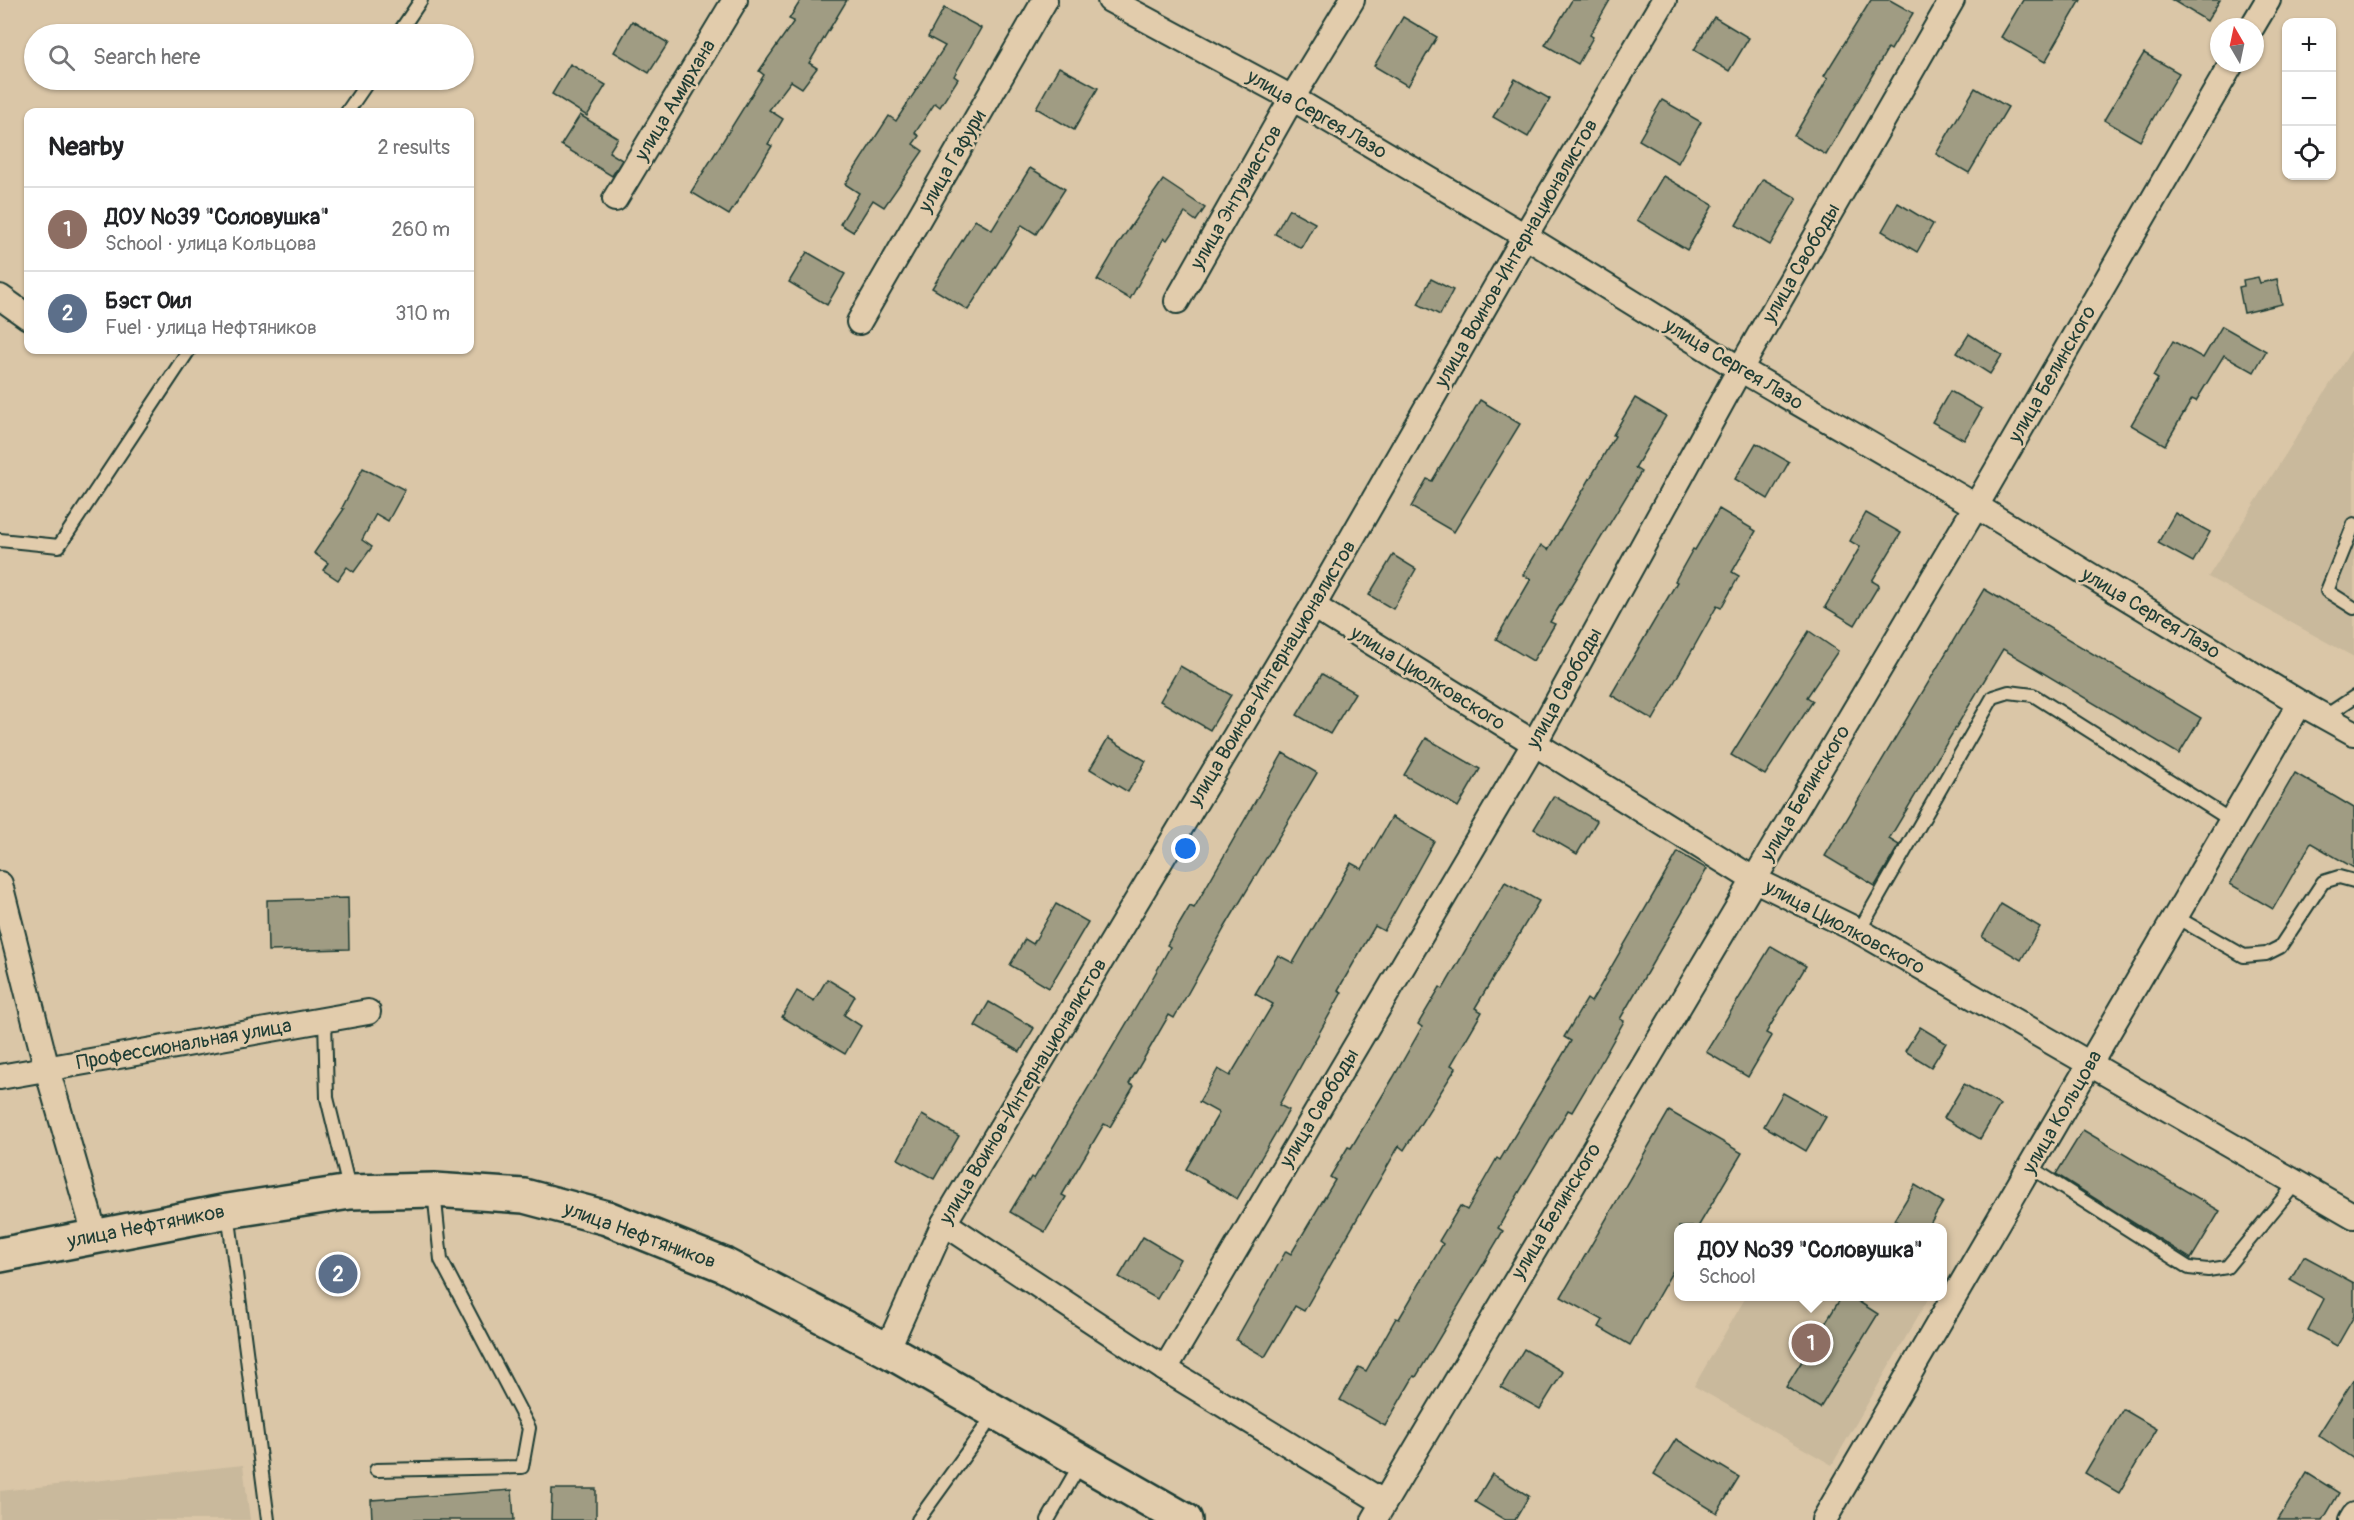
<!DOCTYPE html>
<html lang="en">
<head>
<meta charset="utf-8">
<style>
  body { margin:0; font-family:Pangolin,sans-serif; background:#f2f2f2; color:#202124 }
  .controls { position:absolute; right:18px; top:18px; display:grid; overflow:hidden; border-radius:12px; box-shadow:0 2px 4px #0004 }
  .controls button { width:54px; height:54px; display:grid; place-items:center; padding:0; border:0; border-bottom:2px solid #e0e0e0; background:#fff; color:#202124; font:30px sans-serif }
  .compass { position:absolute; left:2210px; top:18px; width:54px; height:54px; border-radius:50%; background:#fff; box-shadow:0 2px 4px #0004; rotate:351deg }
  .you { position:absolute; left:1186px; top:849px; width:21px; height:21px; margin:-15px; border:4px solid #fff; border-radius:50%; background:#1a73e8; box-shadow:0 0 0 9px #1a73e833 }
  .badge { display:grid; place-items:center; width:39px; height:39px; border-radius:50%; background:#d1495b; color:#fff; font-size:20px; font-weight:700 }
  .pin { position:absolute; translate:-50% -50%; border:3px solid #fff; box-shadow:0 2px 6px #0006 }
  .popup { position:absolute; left:1674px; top:1223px; width:273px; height:78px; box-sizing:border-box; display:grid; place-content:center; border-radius:12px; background:#fff; filter:drop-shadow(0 2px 4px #0005); font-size:20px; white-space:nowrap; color:#757577 }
  .popup b { font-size:22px; color:#202124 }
  .popup::after { content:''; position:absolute; left:50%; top:100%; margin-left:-12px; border:12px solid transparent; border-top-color:#fff }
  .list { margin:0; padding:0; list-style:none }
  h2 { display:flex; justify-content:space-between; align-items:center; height:78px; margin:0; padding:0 24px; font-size:26px }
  h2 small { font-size:20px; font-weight:400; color:#757577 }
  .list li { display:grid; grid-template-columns:39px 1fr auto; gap:18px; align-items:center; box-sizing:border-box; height:84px; padding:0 24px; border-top:2px solid #e0e0e0 }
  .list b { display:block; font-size:22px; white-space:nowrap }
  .list p { margin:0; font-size:20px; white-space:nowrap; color:#757577 }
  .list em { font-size:20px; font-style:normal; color:#757577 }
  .icon { flex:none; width:33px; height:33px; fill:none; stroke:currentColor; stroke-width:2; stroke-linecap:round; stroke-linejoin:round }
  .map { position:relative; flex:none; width:2354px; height:1520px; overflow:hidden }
  .search { position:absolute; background:#fff; box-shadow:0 2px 4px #0004; left:24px; top:24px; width:450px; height:66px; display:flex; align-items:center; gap:15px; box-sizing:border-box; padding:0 21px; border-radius:33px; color:#757577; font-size:22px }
  .panel { position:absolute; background:#fff; box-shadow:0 2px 4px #0004; left:24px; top:108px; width:450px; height:246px; border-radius:12px }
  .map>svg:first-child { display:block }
  .built { fill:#c9b99c }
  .building { fill:#a09c83; stroke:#1f3d34; stroke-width:1.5 }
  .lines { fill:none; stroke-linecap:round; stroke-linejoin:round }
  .lane-casing { stroke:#1f3d34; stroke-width:16 }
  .street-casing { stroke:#1f3d34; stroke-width:28 }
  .primary-casing { stroke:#1f3d34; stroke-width:38 }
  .lane { stroke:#e2ccac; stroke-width:12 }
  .street { stroke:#e2ccac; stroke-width:24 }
  .primary { stroke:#e2ccac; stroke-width:33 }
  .labels { text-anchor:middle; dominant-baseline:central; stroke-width:5; stroke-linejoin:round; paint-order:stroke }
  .street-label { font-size:20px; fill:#1f3d34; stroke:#e2ccac }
</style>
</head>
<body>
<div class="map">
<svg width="2354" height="1520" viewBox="0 0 2354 1520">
  <rect width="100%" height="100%" fill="#dac6a7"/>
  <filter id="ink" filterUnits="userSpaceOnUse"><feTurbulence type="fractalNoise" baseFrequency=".0167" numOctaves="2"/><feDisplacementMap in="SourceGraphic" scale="12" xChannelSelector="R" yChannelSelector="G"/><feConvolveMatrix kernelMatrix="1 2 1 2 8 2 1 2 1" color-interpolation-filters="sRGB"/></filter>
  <g filter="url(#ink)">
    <g class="built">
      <path d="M2354 346V657L2208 577Z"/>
      <path d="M1924 1296 1928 1299 1832 1465 1694 1386 1746 1297Z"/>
      <path d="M243 1465 250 1520H0V1491Z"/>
    </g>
    <g class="building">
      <path d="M801 0H847L809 63 817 68 802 88 791 81 769 110 783 119 768 144 772 146 729 215 691 192 764 75 759 71 794 21 789 19Z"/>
      <path d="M1572 0H1610L1590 35 1593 37 1578 64 1545 45Z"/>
      <path d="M1871 0H1890L1913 13 1891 50 1888 48 1826 155 1794 136 1828 78 1824 76Z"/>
      <path d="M2023 0H2081L2045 62 2001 37Z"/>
      <path d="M2172 0H2220L2207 21Z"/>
      <path d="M944 8 981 28 954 76 958 79 940 107 935 103 915 133 919 136 913 144 923 151 884 207 873 200 853 232 840 224 859 193 845 184 889 116 896 121 945 46 928 37Z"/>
      <path d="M1403 17 1437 37 1408 86 1374 66Z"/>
      <path d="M1714 17 1749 38 1729 71 1694 50Z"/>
      <path d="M632 21 668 43 649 73 614 52Z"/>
      <path d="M2144 53 2179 73 2140 141 2104 120Z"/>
      <path d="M570 64 606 85 587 116 552 94Z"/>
      <path d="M1059 67 1098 88 1074 130 1036 108Z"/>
      <path d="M1515 79 1550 99 1528 137 1493 117Z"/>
      <path d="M1975 88 2008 107 1969 173 1936 154Z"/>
      <path d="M1662 100 1701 122 1678 163 1639 140Z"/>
      <path d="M580 115 618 138 609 152 622 160 612 176 561 145Z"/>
      <path d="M1030 168 1065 189 1036 234 1022 225 968 310 932 288 975 220 992 230Z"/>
      <path d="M1663 176 1713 205 1687 250 1637 220Z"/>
      <path d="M1763 179 1797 198 1770 245 1736 225Z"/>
      <path d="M1163 180 1205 208 1196 221 1185 213 1167 240 1164 238 1130 299 1097 280 1119 243Z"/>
      <path d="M1898 203 1933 224 1917 252 1882 231Z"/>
      <path d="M1289 209 1315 223 1301 248 1275 234Z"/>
      <path d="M807 252 845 274 827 305 789 282Z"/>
      <path d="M2258 277 2260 283 2277 279 2282 304 2244 313 2239 287 2244 286 2243 280Z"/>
      <path d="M1431 279 1453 290 1440 315 1418 304Z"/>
      <path d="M2222 326 2266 351 2254 372 2224 355 2196 401 2192 399 2165 445 2131 425 2158 379 2153 376 2173 341 2203 358Z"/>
      <path d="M1969 334 2002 355 1990 374 1957 353Z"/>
      <path d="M1950 391 1982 409 1964 440 1932 422Z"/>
      <path d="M1635 398 1666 416 1635 468 1641 472 1550 622 1555 624 1533 661 1496 639 1531 579 1523 575 1541 545 1548 550 1615 436 1613 435Z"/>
      <path d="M1480 400 1520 424 1454 532 1411 507 1427 479 1432 481Z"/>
      <path d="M1756 443 1789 462 1768 499 1735 479Z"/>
      <path d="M363 468 405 490 388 521 376 514 362 540 372 547 354 572 347 567 338 580 323 570 328 563 314 553 344 509 342 508Z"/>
      <path d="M1719 509 1756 531 1732 572 1739 576 1721 608 1717 606 1653 720 1611 695 1677 582 1675 581 1693 549 1695 550Z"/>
      <path d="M1866 513 1901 533 1872 581 1879 585 1855 625 1825 607 1860 547 1850 541Z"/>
      <path d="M2175 513 2210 532 2193 562 2158 543Z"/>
      <path d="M1393 555 1416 569 1393 609 1369 595Z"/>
      <path d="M1984 589 2201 718 2179 754 2003 649 1889 839 1899 845 1875 886 1825 856Z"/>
      <path d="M1809 631 1838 651 1807 697 1813 701 1765 775 1731 755Z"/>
      <path d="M1180 666 1231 695 1210 730 1160 701Z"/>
      <path d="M1322 674 1355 693 1330 734 1297 715Z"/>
      <path d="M1108 738 1146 761 1128 792 1090 769Z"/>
      <path d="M1426 738 1480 769 1458 807 1404 775Z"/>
      <path d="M1283 753 1317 773 1225 927 1174 1018 1169 1015 1129 1084 1134 1086 1110 1127 1104 1124 1062 1195 1066 1197 1045 1232 1010 1212 1031 1177 1034 1179 1141 999 1170 947 1167 945 1190 906 1194 908Z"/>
      <path d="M2295 773 2354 808V868L2311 843 2273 909 2230 884Z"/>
      <path d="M1554 796 1597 821 1577 854 1534 829Z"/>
      <path d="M1392 817 1434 841 1384 931 1375 926 1338 990 1342 992 1279 1105 1289 1110 1237 1199 1186 1169 1219 1113 1199 1102 1218 1069 1230 1076 1273 1004 1255 994 1278 955 1293 963 1351 863 1362 869Z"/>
      <path d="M1678 852 1707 869 1620 1019 1624 1021 1594 1075 1572 1112 1568 1110 1498 1228 1503 1231 1416 1377 1414 1376 1385 1426 1340 1400 1359 1367 1366 1371 1396 1318 1399 1319 1443 1244 1439 1241 1460 1206 1467 1210 1497 1158 1500 1160 1571 1041 1564 1037 1587 999 1591 1002Z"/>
      <path d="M1505 882 1539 901 1475 1008 1482 1012 1451 1065 1456 1068 1404 1150 1399 1146 1304 1311 1295 1306 1265 1357 1236 1340 1286 1251 1291 1254 1335 1180 1330 1177 1348 1147 1351 1148 1393 1078 1422 1027 1418 1024 1440 987 1443 989Z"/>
      <path d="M348 898 349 949 268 951 267 900Z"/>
      <path d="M1056 904 1088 922 1049 988 1010 965 1025 939 1033 944Z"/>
      <path d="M2001 904 2040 927 2021 960 1982 937Z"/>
      <path d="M1771 946 1806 966 1766 1033 1772 1036 1748 1077 1706 1052Z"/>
      <path d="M827 979 855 996 844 1015 861 1026 845 1054 782 1017 797 991 814 1001Z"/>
      <path d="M989 1002 1034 1028 1020 1052 975 1026Z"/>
      <path d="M1920 1027 1946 1043 1931 1067 1905 1051Z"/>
      <path d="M1964 1084 2000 1105 1980 1139 1944 1118Z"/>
      <path d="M1783 1093 1826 1117 1806 1151 1764 1126Z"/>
      <path d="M1669 1111 1742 1153 1698 1227H1679V1260L1630 1345 1599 1327 1603 1320 1561 1297Z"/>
      <path d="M922 1115 959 1136 934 1179 898 1159Z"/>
      <path d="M2083 1130 2220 1211 2191 1259 2056 1174Z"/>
      <path d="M1915 1185 1943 1202 1928 1227H1906L1894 1220Z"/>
      <path d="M1143 1237 1180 1259 1157 1299 1119 1277Z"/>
      <path d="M2304 1256 2354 1283V1316L2337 1346 2308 1330 2324 1299 2290 1280Z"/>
      <path d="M1842 1296H1850L1878 1314 1820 1408 1786 1387Z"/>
      <path d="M1524 1349 1563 1372 1540 1409 1501 1387Z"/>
      <path d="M2354 1379V1459L2318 1435Z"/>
      <path d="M2123 1409 2157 1429 2119 1493 2085 1473Z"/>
      <path d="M1676 1439 1739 1477 1717 1513 1654 1474Z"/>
      <path d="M2307 1473 2339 1493 2323 1520H2278Z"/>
      <path d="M1492 1474 1529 1496 1515 1520H1505L1475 1502Z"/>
      <path d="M552 1489H596V1520H551Z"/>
      <path d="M512 1490 514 1520H372L371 1500Z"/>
    </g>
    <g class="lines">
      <defs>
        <g id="lane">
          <path d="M398 34 421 0"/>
          <path d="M347 112 369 80"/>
          <path d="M2354 524 2327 591 2354 608"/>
          <path d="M0 540 59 546 189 350"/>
          <path d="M2324 717 2354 697"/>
          <path d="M2176 917 2244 956 2266 954 2280 947 2323 882 2339 877 2354 881"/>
          <path d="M1859 931 1993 697 2009 692 2033 695 2232 821"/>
          <path d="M325 1019 327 1098 350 1192"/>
          <path d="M2030 1167 2189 1268 2208 1270 2227 1267 2296 1183"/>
          <path d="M228 1212 268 1520"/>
          <path d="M376 1470 522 1467 529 1428 441 1260 434 1191"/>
          <path d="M918 1520 996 1412"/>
          <path d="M1048 1520 1082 1461"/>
        </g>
        <g id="street">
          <path d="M1110 0 1292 98 1525 236 1740 369 1976 506 2300 703 2354 733"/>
          <path d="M2252 27 2268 0"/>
          <path d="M615 199 735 0"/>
          <path d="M0 297 28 317"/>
          <path d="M1177 301 1292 98 1352 0"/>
          <path d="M859 322 1045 0"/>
          <path d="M1313 606 1753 879 1859 931 2354 1216"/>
          <path d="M0 884 47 1069 95 1235"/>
          <path d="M0 1077 368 1012"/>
          <path d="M944 1223 1165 1369 1383 1502"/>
          <path d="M887 1350 944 1223 1313 606 1525 236 1664 0"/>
          <path d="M1165 1369 1534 744 1740 369 1952 0"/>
          <path d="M1374 1520 1976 506 2232 63"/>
          <path d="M1824 1520 2300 703"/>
          <path d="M2351 1520 2354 1515"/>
        </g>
        <path id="primary" d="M0 1255 228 1211 350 1192 434 1190 524 1196 607 1218 724 1265 887 1350 1185 1520"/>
      </defs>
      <use href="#lane" class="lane-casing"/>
      <use href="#street" class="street-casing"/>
      <use href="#primary" class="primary-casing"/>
      <use href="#lane" class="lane"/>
      <use href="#street" class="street"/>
      <use href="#primary" class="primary"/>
    </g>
  </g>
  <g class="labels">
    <g class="street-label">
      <text transform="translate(675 100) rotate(-59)">улица Амирхана</text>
      <text transform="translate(1317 114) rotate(30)">улица Сергея Лазо</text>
      <text transform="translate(952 161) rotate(-60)">улица Гафури</text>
      <text transform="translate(1236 197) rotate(-60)">улица Энтузиастов</text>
      <text transform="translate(1516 253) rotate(-60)">улица Воинов-Интернационалистов</text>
      <text transform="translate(1801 263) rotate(-60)">улица Свободы</text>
      <text transform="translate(1734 364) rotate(31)">улица Сергея Лазо</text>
      <text transform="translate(2052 374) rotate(-60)">улица Белинского</text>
      <text transform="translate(2151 613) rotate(31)">улица Сергея Лазо</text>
      <text transform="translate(1272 673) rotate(-59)">улица Воинов-Интернационалистов</text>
      <text transform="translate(1428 678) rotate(32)">улица Циолковского</text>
      <text transform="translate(1564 688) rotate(-61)">улица Свободы</text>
      <text transform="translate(1805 793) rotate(-59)">улица Белинского</text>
      <text transform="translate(1845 927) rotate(28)">улица Циолковского</text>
      <text transform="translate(184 1044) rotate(-10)">Профессиональная улица</text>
      <text transform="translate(1023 1091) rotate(-59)">улица Воинов-Интернационалистов</text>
      <text transform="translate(1319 1108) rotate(-59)">улица Свободы</text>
      <text transform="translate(2062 1112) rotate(-60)">улица Кольцова</text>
      <text transform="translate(1556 1211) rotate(-59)">улица Белинского</text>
      <text transform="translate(146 1226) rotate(-11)">улица Нефтяников</text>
      <text transform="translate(640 1235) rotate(20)">улица Нефтяников</text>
    </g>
  </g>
</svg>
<div class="controls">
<button>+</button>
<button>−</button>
<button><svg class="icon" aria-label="locate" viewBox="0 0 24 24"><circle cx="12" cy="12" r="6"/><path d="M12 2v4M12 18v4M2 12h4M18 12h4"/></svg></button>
</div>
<svg class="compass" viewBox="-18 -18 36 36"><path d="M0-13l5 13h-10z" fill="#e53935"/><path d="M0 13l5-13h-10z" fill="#757577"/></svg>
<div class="you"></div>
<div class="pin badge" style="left:1811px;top:1343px;background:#8d6e63">1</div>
<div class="popup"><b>ДОУ №39 &quot;Соловушка&quot;</b>School</div>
<div class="pin badge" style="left:338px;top:1274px;background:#5c6f8a">2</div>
<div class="search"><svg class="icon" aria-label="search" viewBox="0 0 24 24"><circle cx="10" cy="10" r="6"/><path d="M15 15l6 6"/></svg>Search here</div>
<section class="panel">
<h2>Nearby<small>2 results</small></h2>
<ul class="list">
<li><span class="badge" style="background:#8d6e63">1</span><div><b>ДОУ №39 &quot;Соловушка&quot;</b><p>School · улица Кольцова</p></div><em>260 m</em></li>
<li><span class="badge" style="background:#5c6f8a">2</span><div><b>Бэст Оил</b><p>Fuel · улица Нефтяников</p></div><em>310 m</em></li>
</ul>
</section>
</div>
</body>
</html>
